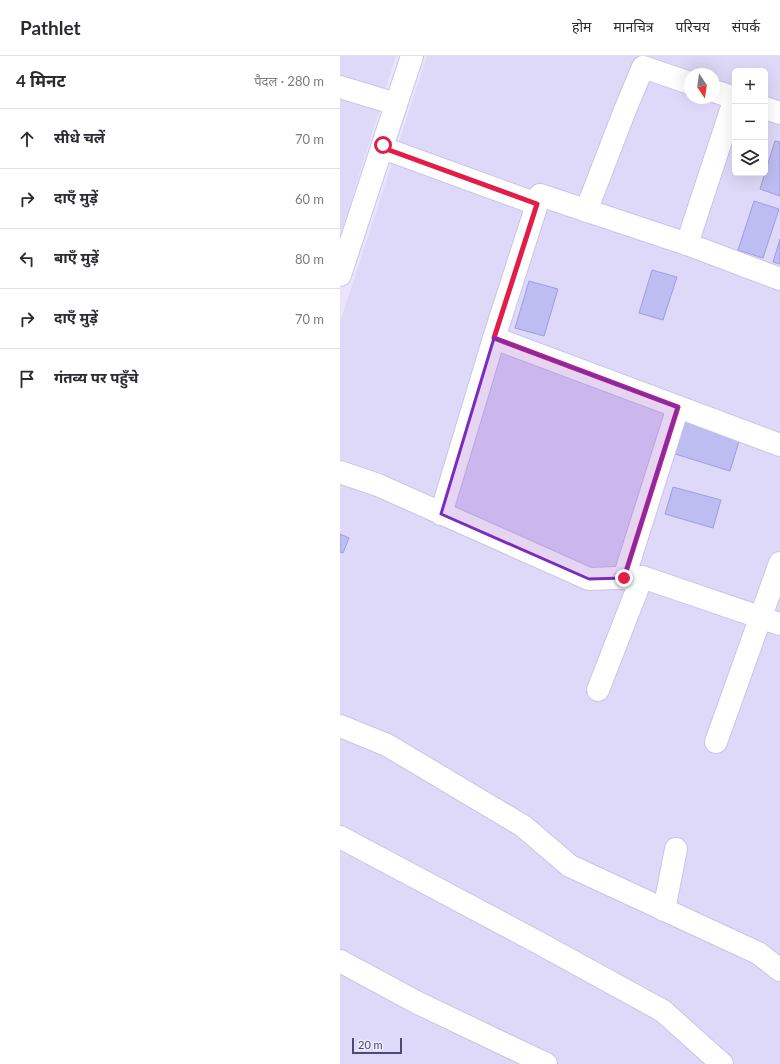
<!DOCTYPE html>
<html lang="hi">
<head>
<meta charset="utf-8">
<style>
  body { margin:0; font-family:Lato,"Noto Sans Devanagari",sans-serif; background:#f2f2f3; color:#2b2b33 }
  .controls { position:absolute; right:12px; top:12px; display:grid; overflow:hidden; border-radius:6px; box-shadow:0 4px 16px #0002 }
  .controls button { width:36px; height:36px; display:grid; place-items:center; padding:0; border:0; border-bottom:1px solid #e1e1e2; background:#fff; color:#2b2b33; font:20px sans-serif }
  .compass { position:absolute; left:344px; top:12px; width:36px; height:36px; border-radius:50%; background:#fff; box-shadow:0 4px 16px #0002; rotate:167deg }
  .scale { position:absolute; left:12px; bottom:10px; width:50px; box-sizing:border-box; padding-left:4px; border:2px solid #4a4b75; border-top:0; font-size:11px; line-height:14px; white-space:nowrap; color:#4a4b75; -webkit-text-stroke:3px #efebff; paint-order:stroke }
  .stop { position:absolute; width:12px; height:12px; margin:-9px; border:3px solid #e11d48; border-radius:50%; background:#fff }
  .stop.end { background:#e11d48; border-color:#fff; box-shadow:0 1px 4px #0008 }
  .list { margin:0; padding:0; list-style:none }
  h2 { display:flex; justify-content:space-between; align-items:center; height:52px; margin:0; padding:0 16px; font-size:17px }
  h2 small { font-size:13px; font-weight:400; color:#7c7c81 }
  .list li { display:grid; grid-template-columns:26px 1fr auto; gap:12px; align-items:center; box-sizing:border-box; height:60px; padding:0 16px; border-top:1px solid #e1e1e2 }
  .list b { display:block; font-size:15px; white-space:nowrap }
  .list em { font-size:13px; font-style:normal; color:#7c7c81 }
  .icon { flex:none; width:22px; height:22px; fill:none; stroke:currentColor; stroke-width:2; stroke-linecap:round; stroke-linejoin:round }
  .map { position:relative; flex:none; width:440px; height:1008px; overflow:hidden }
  header { display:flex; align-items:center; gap:24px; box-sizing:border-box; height:56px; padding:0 20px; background:#fff; border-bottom:1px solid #e1e1e2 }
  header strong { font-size:19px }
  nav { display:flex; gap:22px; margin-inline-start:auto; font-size:14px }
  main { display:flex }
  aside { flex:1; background:#fff }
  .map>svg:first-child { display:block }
  .residential { fill:#dfd9f9; fill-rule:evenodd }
  .building { fill:#bdbdf1; stroke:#9d9de4 }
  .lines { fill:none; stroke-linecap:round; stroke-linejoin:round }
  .minor-casing { stroke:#c8c5e6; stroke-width:24 }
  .minor { stroke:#fff; stroke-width:22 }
  .route { stroke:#e11d48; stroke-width:5 }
  .marked { fill:#7b2cbf; fill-opacity:0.2; stroke:#7b2cbf; stroke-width:3; stroke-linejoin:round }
</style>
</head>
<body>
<header>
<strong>Pathlet</strong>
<nav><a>होम</a><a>मानचित्र</a><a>परिचय</a><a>संपर्क</a></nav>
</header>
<main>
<aside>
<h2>4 मिनट<small>पैदल · 280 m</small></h2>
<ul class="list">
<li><svg class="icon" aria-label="ahead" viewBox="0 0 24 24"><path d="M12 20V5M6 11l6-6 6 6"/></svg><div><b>सीधे चलें</b></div><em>70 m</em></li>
<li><svg class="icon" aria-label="right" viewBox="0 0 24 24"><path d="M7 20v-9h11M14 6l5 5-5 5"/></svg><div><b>दाएँ मुड़ें</b></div><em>60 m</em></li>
<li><svg class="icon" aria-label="left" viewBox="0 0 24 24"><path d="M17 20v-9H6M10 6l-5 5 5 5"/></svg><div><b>बाएँ मुड़ें</b></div><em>80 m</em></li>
<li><svg class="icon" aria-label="right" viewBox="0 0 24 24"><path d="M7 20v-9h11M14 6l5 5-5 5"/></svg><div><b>दाएँ मुड़ें</b></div><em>70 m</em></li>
<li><svg class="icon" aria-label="arrive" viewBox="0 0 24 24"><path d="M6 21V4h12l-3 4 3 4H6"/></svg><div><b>गंतव्य पर पहुँचे</b></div></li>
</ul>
</aside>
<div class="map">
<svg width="440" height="1008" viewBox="0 0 440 1008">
  <rect width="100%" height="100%" fill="#eae5fc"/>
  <g class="residential">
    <path d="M0 0H56L0 181Z"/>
    <path d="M87 0H440V1008H0V266ZM395 15H425V117H395ZM350 18H374V42H350Z"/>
  </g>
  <g class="building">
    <path d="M435 85 440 86V140L420 133Z"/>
    <path d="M414 145 439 153 423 202 398 194Z"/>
    <path d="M440 183V208L433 206Z"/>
    <path d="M312 214 337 221 323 264 299 257Z"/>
    <path d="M189 225 218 233 204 280 175 272Z"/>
    <path d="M342 365 400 382 390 415 332 397Z"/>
    <path d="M333 431 381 444 373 472 325 458Z"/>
    <path d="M0 478 9 482 3 497 0 496Z"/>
  </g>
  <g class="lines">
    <defs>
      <g id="minor">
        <path d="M0 31 56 48"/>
        <path d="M374 35 395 42"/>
        <path d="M425 52 440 57"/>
        <path d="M43 92 197 148"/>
        <path d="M246 155 285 54 303 11 350 27"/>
        <path d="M347 188 395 42"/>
        <path d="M0 219 72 0"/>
        <path d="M154 282 440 389"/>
        <path d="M0 416 38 429 249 523 302 521 440 568"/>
        <path d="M101 458 154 282 200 139 347 188 440 223"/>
        <path d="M284 522 338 351"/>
        <path d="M258 634 302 521"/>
        <path d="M0 670 47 689 183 770 230 810 418 897 440 914"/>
        <path d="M376 686 440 507"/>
        <path d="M0 781 199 887 323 955 382 1008"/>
        <path d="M324 854 336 793"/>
        <path d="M0 905 78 947 206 1008"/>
      </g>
    </defs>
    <use href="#minor" class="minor-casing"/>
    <use href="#minor" class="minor"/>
  </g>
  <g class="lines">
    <path class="route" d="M43 89 42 92 49 94 197 148 154 282 338 351 284 522"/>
  </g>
  <path class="marked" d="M154 282 338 351 284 522 249 523 101 458Z"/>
</svg>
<div class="controls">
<button>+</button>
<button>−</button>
<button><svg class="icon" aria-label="layers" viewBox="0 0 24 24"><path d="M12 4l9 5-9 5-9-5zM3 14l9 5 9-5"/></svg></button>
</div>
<svg class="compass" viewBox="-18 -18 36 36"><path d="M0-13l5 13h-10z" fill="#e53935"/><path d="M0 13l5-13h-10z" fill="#7c7c81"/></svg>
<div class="scale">20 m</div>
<div class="stop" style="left:43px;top:89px"></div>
<div class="stop end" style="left:284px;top:522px"></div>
</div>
</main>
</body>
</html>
